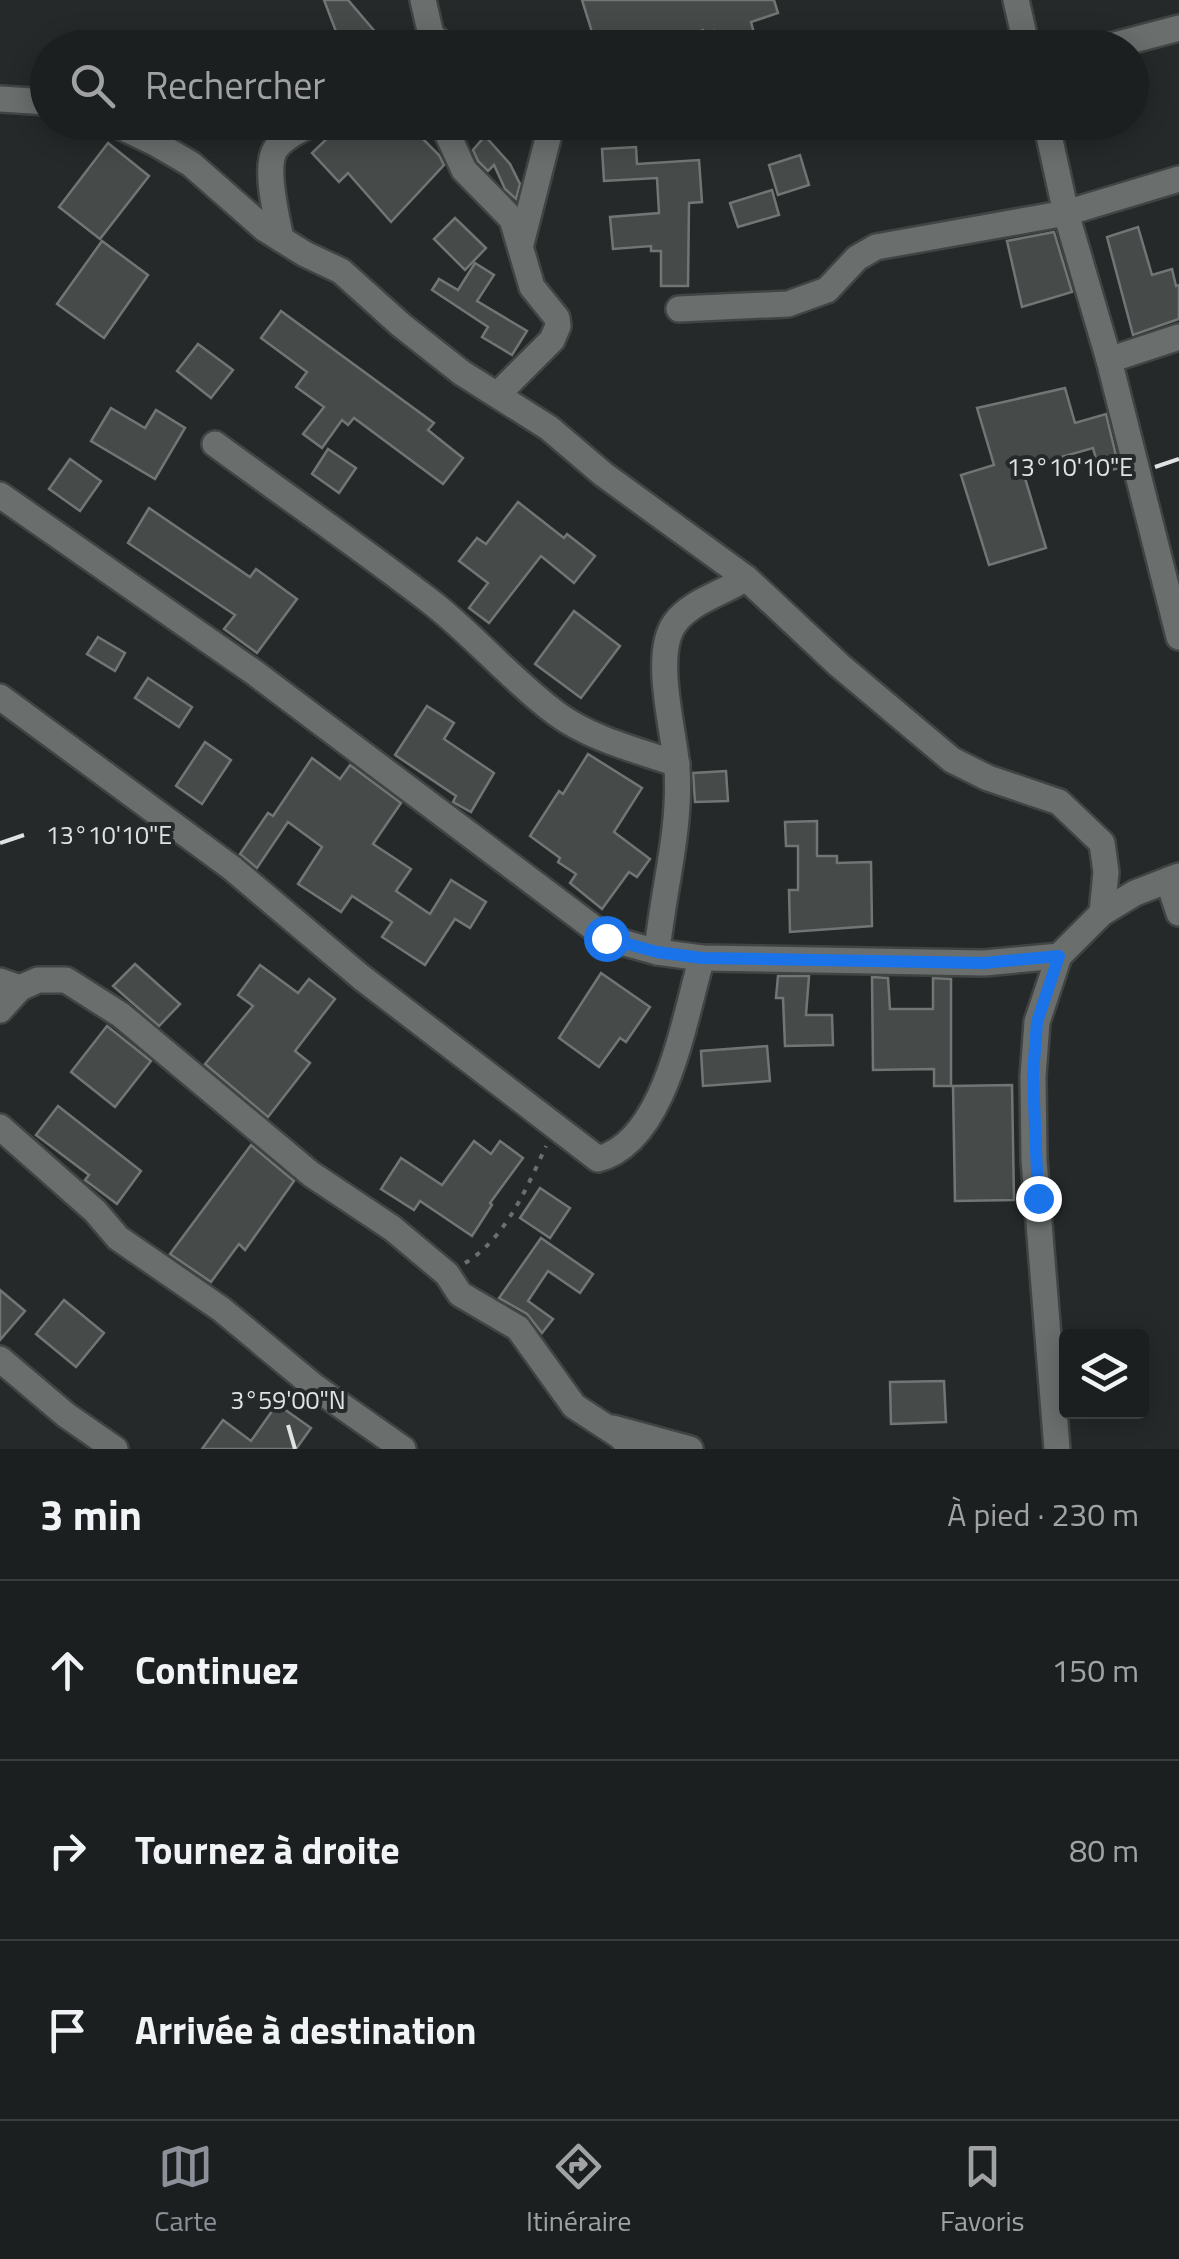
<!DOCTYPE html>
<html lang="fr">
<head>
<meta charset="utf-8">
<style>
  body { margin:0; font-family:"Titillium Web",sans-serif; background:#292c2c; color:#f1f3f6 }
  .controls { position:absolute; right:30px; bottom:30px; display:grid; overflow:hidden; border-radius:10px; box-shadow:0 5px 25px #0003 }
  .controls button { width:90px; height:90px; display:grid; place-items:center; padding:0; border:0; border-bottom:2px solid #3a3d3d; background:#1c1f1f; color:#f1f3f6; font:50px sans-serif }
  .stop { position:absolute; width:30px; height:30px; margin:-22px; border:8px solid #1a73e8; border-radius:50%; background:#fff }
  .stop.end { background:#1a73e8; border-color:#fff; box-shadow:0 2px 10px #0008 }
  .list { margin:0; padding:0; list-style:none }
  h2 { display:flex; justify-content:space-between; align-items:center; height:130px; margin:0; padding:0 40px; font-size:42px }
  h2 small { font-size:32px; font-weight:400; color:#a0a2a4 }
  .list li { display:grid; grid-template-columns:65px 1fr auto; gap:30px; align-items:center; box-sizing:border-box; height:180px; padding:0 40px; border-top:2px solid #3a3d3d }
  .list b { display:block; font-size:38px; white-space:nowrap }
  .list em { font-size:32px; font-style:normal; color:#a0a2a4 }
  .icon { flex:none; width:55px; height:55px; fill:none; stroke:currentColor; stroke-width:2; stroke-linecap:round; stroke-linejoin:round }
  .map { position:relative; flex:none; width:1179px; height:1449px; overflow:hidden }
  .search { position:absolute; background:#1c1f1f; box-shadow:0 5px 25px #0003; left:30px; right:30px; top:30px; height:110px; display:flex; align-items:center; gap:25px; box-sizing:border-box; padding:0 35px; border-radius:55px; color:#a0a2a4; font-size:38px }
  .sheet { height:670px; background:#1c1f1f }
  nav { display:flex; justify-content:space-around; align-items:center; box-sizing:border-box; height:140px; border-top:2px solid #3a3d3d; background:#1c1f1f; font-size:28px; color:#a0a2a4 }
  nav a { display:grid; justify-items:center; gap:5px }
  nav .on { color:#8c9099 }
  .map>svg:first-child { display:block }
  .building { fill:#464b4a; stroke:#717675; stroke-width:2.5 }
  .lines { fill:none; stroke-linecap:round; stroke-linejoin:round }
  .minor-casing { stroke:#414443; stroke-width:30 }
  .path { stroke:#6c6f6f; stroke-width:4; stroke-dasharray:5 8; stroke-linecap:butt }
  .minor { stroke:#6a6f6e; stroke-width:25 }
  .route { stroke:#1a73e8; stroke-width:12 }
  .ticks { fill:none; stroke:#e1e3e3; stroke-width:4 }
  .ticks-label { font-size:25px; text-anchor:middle; fill:#e1e3e3; stroke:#252929; stroke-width:8; stroke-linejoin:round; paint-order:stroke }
</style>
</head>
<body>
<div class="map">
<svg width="1179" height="1449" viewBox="0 0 1179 1449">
  <rect width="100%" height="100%" fill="#252929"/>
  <g class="building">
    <path d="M324 0H348L389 48H320L337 34Z"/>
    <path d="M582 0H774L778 13 751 22 758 48H719L714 31 704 35 703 30 647 48H628L624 36 596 45Z"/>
    <path d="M344 122H394L407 136 413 129 439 155 444 165 391 222 348 173 339 182 312 153Z"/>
    <path d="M485 136 510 164 520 184 516 199 505 189 494 165 488 171 478 161 473 150Z"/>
    <path d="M108 143 149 176 100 239 59 207Z"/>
    <path d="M636 147 637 164 699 160 702 202 689 203 688 286H661V251H651V246L613 249 610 217 659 213 657 178 604 181 602 149Z"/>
    <path d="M800 155 809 185 778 195 769 165Z"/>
    <path d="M772 190 779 215 738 227 730 203Z"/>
    <path d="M455 218 486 248 465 270 434 239Z"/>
    <path d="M1138 227 1152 275 1172 269 1176 286 1179 285V319L1133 335 1107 237Z"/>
    <path d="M1054 232 1072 292 1022 307 1007 241Z"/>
    <path d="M102 241 148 275 104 338 57 304Z"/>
    <path d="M475 263 494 275 477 301 527 331 512 355 482 337 488 327 432 290 439 279 458 290Z"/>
    <path d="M281 311 434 423 428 430 463 458 443 484 354 418 348 425 342 420 322 448 303 434 324 407 296 387 307 372 261 338Z"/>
    <path d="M198 344 233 370 211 398 177 371Z"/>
    <path d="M1065 388 1075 423 1106 414 1119 468 1100 473 1093 448 1022 468 1046 548 989 565 961 475 994 465 977 408Z"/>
    <path d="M111 408 145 428 156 410 185 428 155 479 91 441Z"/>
    <path d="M328 449 356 468 339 493 312 474Z"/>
    <path d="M70 459 101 481 80 511 49 489Z"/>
    <path d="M518 502 564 538 567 534 595 556 574 583 541 556 489 623 469 608 488 583 459 561 477 538 486 544Z"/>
    <path d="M149 508 250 577 256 569 297 599 257 653 224 629 235 615 128 543Z"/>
    <path d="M574 611 620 646 581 698 535 664Z"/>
    <path d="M98 637 125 653 115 671 87 654Z"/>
    <path d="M148 678 192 707 179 727 135 698Z"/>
    <path d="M427 706 454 723 444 739 494 773 471 812 453 802 456 796 395 755Z"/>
    <path d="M205 742 231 760 202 804 176 786Z"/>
    <path d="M588 754 642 788 614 832 650 859 637 877 629 872 602 909 570 883 576 874 558 862 560 858 530 836 559 791 563 794Z"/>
    <path d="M312 758 340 779 350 765 401 803 373 844 411 869 396 891 430 914 451 880 486 902 470 928 455 919 425 965 382 937 392 922 352 896 341 912 298 884 322 847 288 822 257 868 240 854 268 813 273 816Z"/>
    <path d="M726 771 728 801 695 802 693 773Z"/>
    <path d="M817 821V856H837V863L871 862 872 926 790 932 789 890H798V846H786L785 822Z"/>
    <path d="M135 964 180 1004 159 1026 113 986Z"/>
    <path d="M260 965 298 993 309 979 335 999 295 1051 310 1063 268 1117 205 1064 253 1006 238 995Z"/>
    <path d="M601 973 650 1007 626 1042 620 1038 599 1067 559 1038Z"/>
    <path d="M778 976H809L806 1015H832L833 1045 785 1046 783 998H776Z"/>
    <path d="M872 977 888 978 890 1009H933V978L951 979V1086H934V1069L873 1070Z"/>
    <path d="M107 1026 151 1061 115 1107 71 1072Z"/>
    <path d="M767 1046 770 1081 703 1086 701 1051Z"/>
    <path d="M1012 1085 1014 1200 955 1201 953 1086Z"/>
    <path d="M58 1106 141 1171 117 1204 85 1180 89 1175 36 1135Z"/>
    <path d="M474 1141 491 1154 500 1141 523 1158 490 1203 492 1205 472 1236 420 1201 414 1210 381 1189 401 1158 442 1185Z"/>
    <path d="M251 1145 294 1181 245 1250 239 1244 211 1282 170 1254Z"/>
    <path d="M540 1188 570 1208 550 1238 520 1218Z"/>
    <path d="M541 1238 593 1274 580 1293 548 1271 528 1301 553 1319 542 1333 527 1314 499 1298Z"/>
    <path d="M0 1290 25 1311 0 1340Z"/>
    <path d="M64 1300 104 1333 76 1367 36 1334Z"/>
    <path d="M944 1381 946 1422 891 1424 890 1382Z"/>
    <path d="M277 1404 311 1428 296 1449H202L223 1420 251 1441Z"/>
  </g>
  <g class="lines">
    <defs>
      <g id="minor">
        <path d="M423 0 431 35 447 48"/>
        <path d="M1016 0 1027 48"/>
        <path d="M1103 48 1179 28"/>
        <path d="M0 99 48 102"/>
        <path d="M111 122 155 143 191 164 265 229 305 254 341 271 401 325 462 373 549 428 603 474 746 578 839 665 952 760 988 778 1059 802 1102 843 1106 872 1102 913"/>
        <path d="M442 122 464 170 512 219 532 287 557 318 558 326 552 340 498 394"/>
        <path d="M1046 122 1066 213 1109 360 1179 637"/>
        <path d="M281 239C277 218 264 169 275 150 283 137 302 129 315 122"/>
        <path d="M521 244 548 138 547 122"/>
        <path d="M679 309 788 304 827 290 857 258 876 247 1066 213 1179 179"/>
        <path d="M1109 360 1179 337"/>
        <path d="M215 444C287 497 360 547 431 602 475 636 512 681 557 714 591 739 637 750 677 764"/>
        <path d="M0 495 255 673 607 938 657 952 702 958 984 963 1059 956"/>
        <path d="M0 697 232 868 361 977 598 1159C667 1141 684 1016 702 958"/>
        <path d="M1168 880 1179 913"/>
        <path d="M657 952C663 890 681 830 677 768 674 731 652 654 675 623 691 601 724 593 746 578"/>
        <path d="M0 981 20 988 38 980H66L121 1015 311 1174 392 1228 447 1274 460 1294 518 1328 574 1406 620 1436 632 1449"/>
        <path d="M0 1010 20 988"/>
        <path d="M0 1127 95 1211 118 1238 221 1309 315 1387 403 1449"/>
        <path d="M0 1359 66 1415 115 1449"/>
        <path d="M613 1428 690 1449"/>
        <path d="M1057 1449 1034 1160 1033 1076 1037 1022 1059 956 1102 913 1135 893 1179 876"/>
      </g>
    </defs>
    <use href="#minor" class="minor-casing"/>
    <path class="path" d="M465 1263C505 1239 527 1188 546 1146"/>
    <use href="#minor" class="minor"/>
  </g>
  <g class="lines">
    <path class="route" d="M606 938 657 952 702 958 984 963 1059 956 1037 1022 1033 1076 1038 1198"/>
  </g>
  <path class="ticks" d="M1155 467 1179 459M0 843 24 835M288 1425 295 1449"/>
  <g class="ticks-label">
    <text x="1070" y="476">13°10'10"E</text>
    <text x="109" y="844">13°10'10"E</text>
    <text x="288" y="1409">3°59'00"N</text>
  </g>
</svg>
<div class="controls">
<button><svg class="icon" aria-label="layers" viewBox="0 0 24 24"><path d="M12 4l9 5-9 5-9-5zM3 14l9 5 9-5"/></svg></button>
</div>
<div class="stop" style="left:606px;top:938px"></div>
<div class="stop end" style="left:1038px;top:1198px"></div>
<div class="search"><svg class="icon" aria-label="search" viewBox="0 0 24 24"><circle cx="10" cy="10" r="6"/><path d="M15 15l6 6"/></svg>Rechercher</div>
</div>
<section class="sheet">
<h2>3 min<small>À pied · 230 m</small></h2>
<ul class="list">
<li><svg class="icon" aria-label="ahead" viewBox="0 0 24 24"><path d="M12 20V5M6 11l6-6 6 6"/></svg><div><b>Continuez</b></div><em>150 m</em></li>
<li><svg class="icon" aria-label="right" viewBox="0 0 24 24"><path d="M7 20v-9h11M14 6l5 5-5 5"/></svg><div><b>Tournez à droite</b></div><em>80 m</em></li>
<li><svg class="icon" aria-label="arrive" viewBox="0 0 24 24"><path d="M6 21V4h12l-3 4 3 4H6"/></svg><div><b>Arrivée à destination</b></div></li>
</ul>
</section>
<nav>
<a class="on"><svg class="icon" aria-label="map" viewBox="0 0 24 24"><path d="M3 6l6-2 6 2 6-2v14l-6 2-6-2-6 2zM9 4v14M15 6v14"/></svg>Carte</a>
<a><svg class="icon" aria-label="directions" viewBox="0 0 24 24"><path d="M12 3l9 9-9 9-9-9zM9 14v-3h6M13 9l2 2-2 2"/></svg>Itinéraire</a>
<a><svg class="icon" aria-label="saved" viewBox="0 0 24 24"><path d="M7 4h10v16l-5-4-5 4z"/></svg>Favoris</a>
</nav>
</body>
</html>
